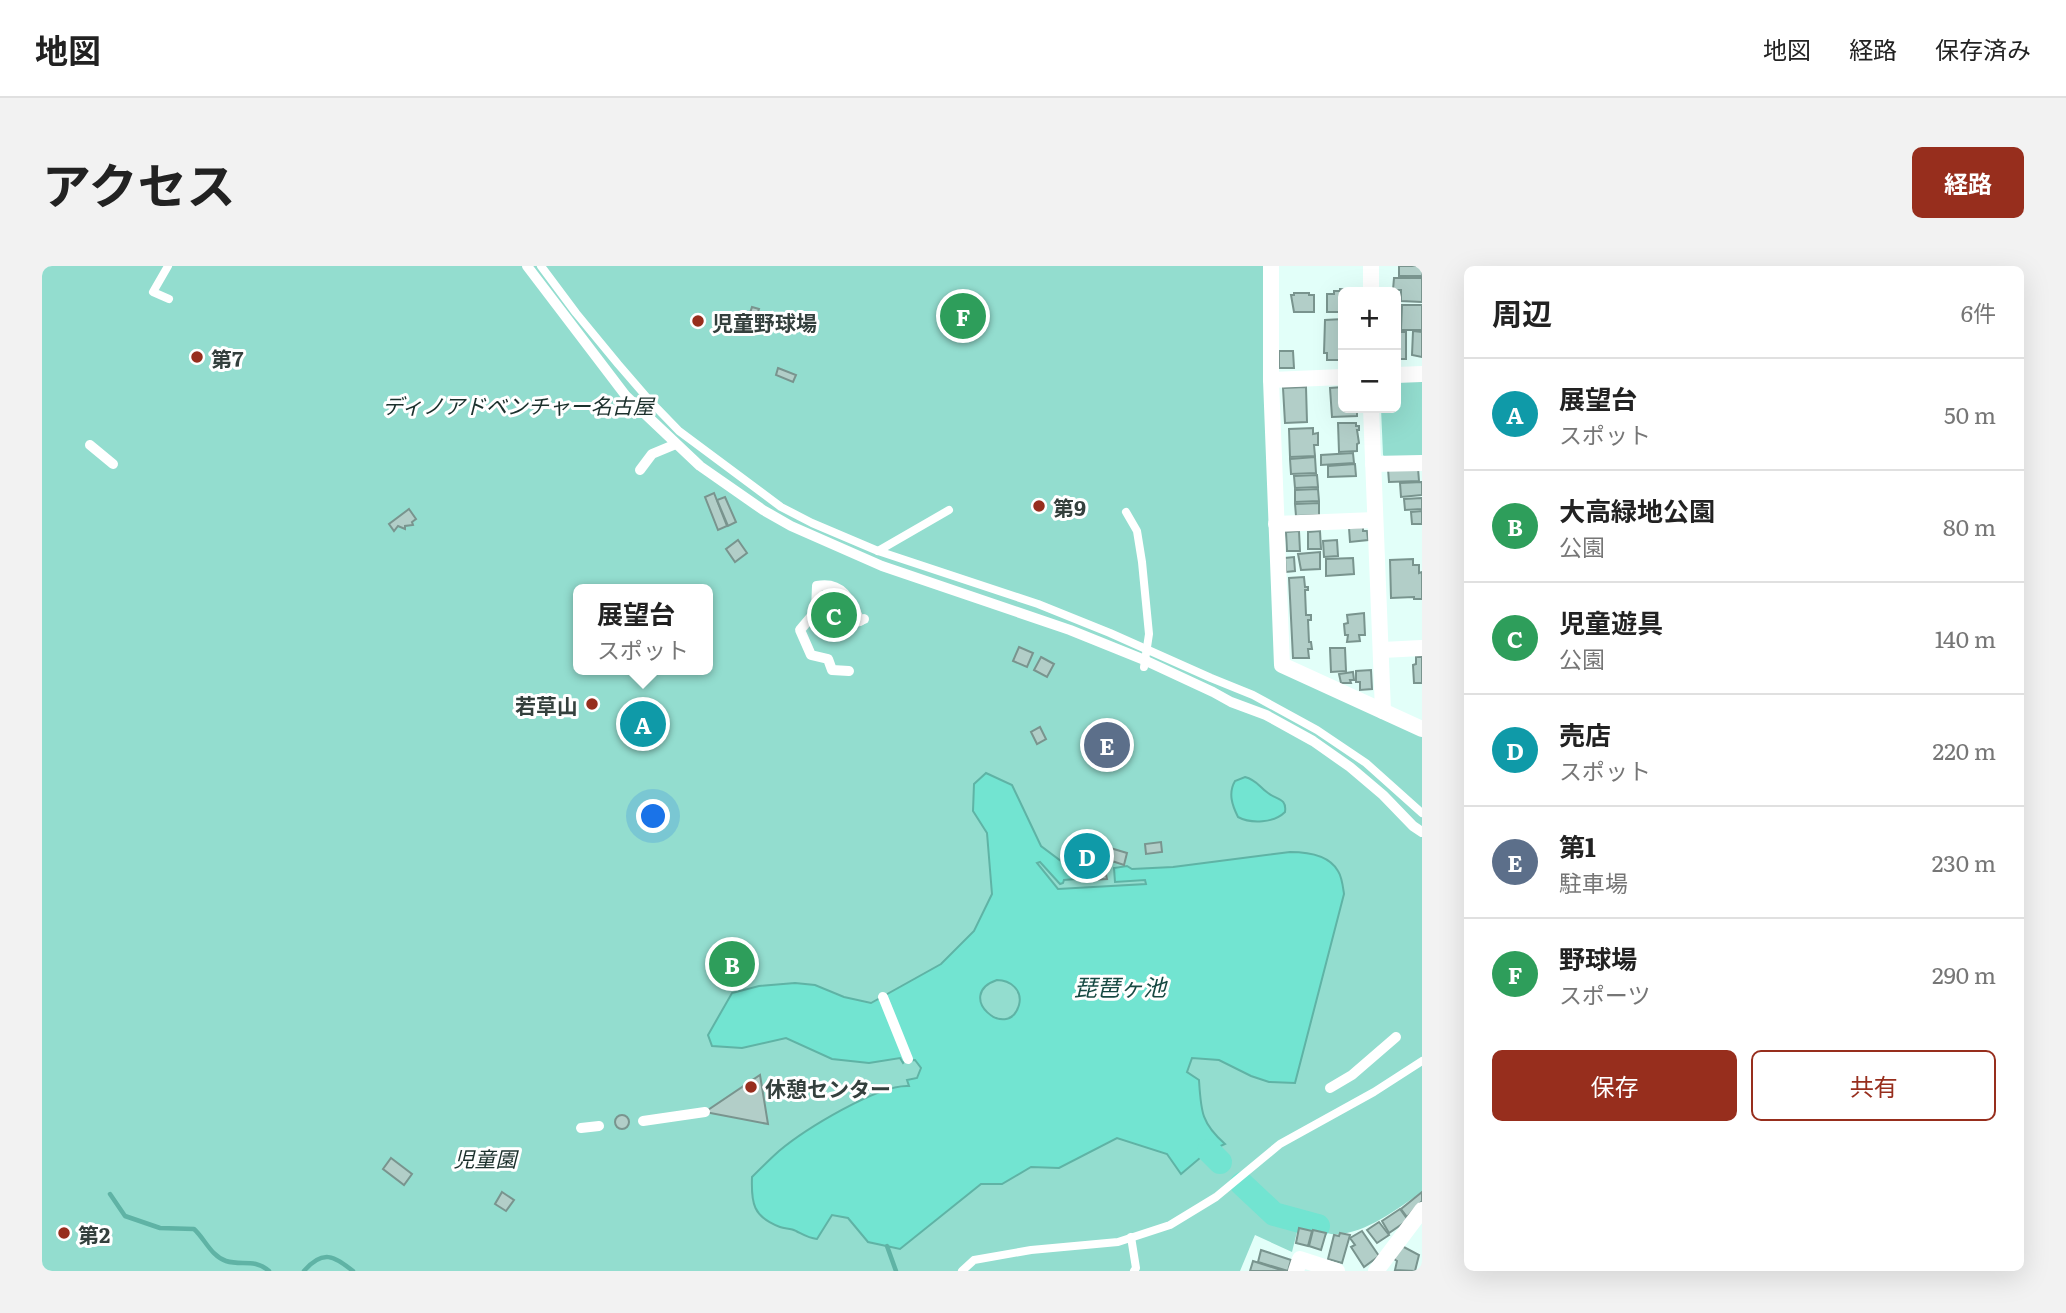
<!DOCTYPE html>
<html lang="ja">
<head>
<meta charset="utf-8">
<style>
  body { margin:0; font-family:Literata,"Noto Sans JP",serif; background:#f2f2f2; color:#222 }
  .controls { position:absolute; right:21px; top:21px; display:grid; overflow:hidden; border-radius:10px; box-shadow:0 7px 28px #0002 }
  .controls button { width:63px; height:63px; display:grid; place-items:center; padding:0; border:0; border-bottom:2px solid #e0e0e0; background:#fff; color:#222; font:35px sans-serif }
  .you { position:absolute; left:612px; top:551px; width:24px; height:24px; margin:-18px; border:5px solid #fff; border-radius:50%; background:#1a73e8; box-shadow:0 0 0 10px #1a73e833 }
  .badge { display:grid; place-items:center; width:46px; height:46px; border-radius:50%; background:#972e1d; color:#fff; font-size:23px; font-weight:700 }
  .pin { position:absolute; translate:-50% -50%; border:4px solid #fff; box-shadow:0 2px 7px #0006 }
  .popup { position:absolute; left:531px; top:318px; width:140px; height:91px; box-sizing:border-box; display:grid; place-content:center; border-radius:10px; background:#fff; filter:drop-shadow(0 2px 5px #0005); font-size:23px; white-space:nowrap; color:#767676 }
  .popup b { font-size:26px; color:#222 }
  .popup::after { content:''; position:absolute; left:50%; top:100%; margin-left:-14px; border:14px solid transparent; border-top-color:#fff }
  .list { margin:0; padding:0; list-style:none }
  h2 { display:flex; justify-content:space-between; align-items:center; height:91px; margin:0; padding:0 28px; font-size:30px }
  h2 small { font-size:23px; font-weight:400; color:#767676 }
  .list li { display:grid; grid-template-columns:46px 1fr auto; gap:21px; align-items:center; box-sizing:border-box; height:112px; padding:0 28px; border-top:2px solid #e0e0e0 }
  .list b { display:block; font-size:26px; white-space:nowrap }
  .list p { margin:0; font-size:23px; white-space:nowrap; color:#767676 }
  .list em { font-size:23px; font-style:normal; color:#767676 }
  .actions { display:flex; gap:14px; padding:21px 28px }
  .actions a { flex:1; padding:16px 0; border:2px solid #972e1d; border-radius:10px; text-align:center; font-size:24px; color:#972e1d }
  .actions .main { background:#972e1d; color:#fff }
  .map { position:relative; flex:none; width:1380px; height:1005px; overflow:hidden; border-radius:10px }
  header { display:flex; align-items:center; gap:42px; box-sizing:border-box; height:98px; padding:0 35px; background:#fff; border-bottom:2px solid #e0e0e0 }
  header strong { font-size:33px }
  nav { display:flex; gap:38px; margin-inline-start:auto; font-size:24px }
  .intro { display:flex; align-items:center; justify-content:space-between; box-sizing:border-box; height:168px; padding:0 42px }
  h1 { margin:0; font-size:49px }
  .button { padding:18px 32px; border-radius:10px; background:#972e1d; color:#fff; font-size:24px; font-weight:700 }
  main { display:flex; gap:42px; padding:0 42px }
  aside { flex:1; background:#fff; border-radius:10px; box-shadow:0 7px 28px #0002 }
  .map>svg:first-child { display:block }
  .green { fill:#93ddcf; fill-rule:evenodd }
  .water { fill:#72e4d1; stroke:#5fb3a5; stroke-width:2; fill-rule:evenodd }
  .lines { fill:none; stroke-linecap:round; stroke-linejoin:round }
  .stream { stroke:#5fb3a5; stroke-width:4.5 }
  .river { stroke:#72e4d1; stroke-width:24 }
  .building { fill:#b2cec8; stroke:#79948e; stroke-width:2 }
  .service { stroke:#fff; stroke-width:8 }
  .pedestrian { stroke:#fff; stroke-width:10 }
  .minor { stroke:#fff; stroke-width:16 }
  .poi-dot { fill:#972e1d; stroke:#fff; stroke-width:2.5 }
  .labels { text-anchor:middle; dominant-baseline:central; stroke-width:6; stroke-linejoin:round; paint-order:stroke }
  .poi-label { font-size:21px; font-weight:bold; fill:#34403d; stroke:#fff; text-anchor:start }
  .park-label { font-size:21px; font-style:italic; fill:#1b302c; stroke:#fff }
  .water-label { font-size:23px; font-style:italic; fill:#164942; stroke:#fff }
</style>
</head>
<body>
<header>
<strong>地図</strong>
<nav><a>地図</a><a>経路</a><a>保存済み</a></nav>
</header>
<div class="intro"><h1>アクセス</h1><a class="button">経路</a></div>
<main>
<div class="map">
<svg width="1380" height="1005" viewBox="0 0 1380 1005">
  <rect width="100%" height="100%" fill="#e2fff9"/>
  <g class="green">
    <path d="M0 0H1223L1234 402 1380 470V926C1356 942 1320 971 1289 968 1279 966 1267 961 1257 958L1250 986 1213 969 1198 1005H0ZM536 323H666V404H536Z"/>
    <path d="M1380 114V193L1345 194 1341 189 1339 142H1354V115Z"/>
  </g>
  <g class="water">
    <path d="M944 507 970 519 999 580 1019 595 1046 603V612L1022 614 1021 617 1018 618 998 596 995 597 1016 623 1104 618 1103 614 1073 616 1072 602 1085 600 1090 603 1131 601 1248 586C1264 586 1287 589 1296 605 1300 611 1301 621 1302 628L1253 817 1227 816 1209 810 1177 794 1150 792 1145 806 1157 814C1159 845 1159 857 1183 878L1165 886 1139 908 1125 888 1075 872 1017 902 989 901 960 918H939L858 983 826 976 806 952 790 949 775 973C766 972 762 969 754 965 749 962 743 963 738 961 711 951 709 937 710 911 719 902 728 893 737 885 762 864 836 818 867 820L865 814 875 812 879 802 873 794 863 795 861 797 858 792 827 797 790 793 744 772 700 782 670 780 666 769 690 727 717 720 753 717 773 719 802 731 829 737 899 698 932 665 950 628 945 567 931 545 932 518ZM955 714C968 714 981 724 977 739 966 777 911 729 955 714Z"/>
    <path d="M1203 511C1215 514 1217 521 1226 527 1235 534 1245 532 1243 546 1232 557 1209 558 1196 551 1190 539 1186 527 1193 515Z"/>
  </g>
  <g class="lines">
    <g class="stream">
      <path d="M68 928 83 950 118 962 152 963C163 973 169 990 184 995 200 1000 212 992 227 1005"/>
      <path d="M845 980 854 1005"/>
      <path d="M262 1005C281 983 292 990 311 1005"/>
    </g>
    <g class="river">
      <path d="M1167 885 1178 896"/>
      <path d="M1200 918 1232 948 1276 960"/>
    </g>
  </g>
  <g class="building">
    <rect x="1357" y="0" width="23" height="10"/>
    <path d="M1352 12H1380V36L1359 35V24H1351Z"/>
    <path d="M1298 23 1308 24V26H1301V46H1285V28H1292V25H1298Z"/>
    <path d="M1252 27H1267V29H1272V46H1252L1249 29H1252Z"/>
    <path d="M1360 39H1380V64H1359Z"/>
    <path d="M710 41 717 43 712 58 705 56Z"/>
    <path d="M1301 53V94H1285V87H1282L1283 54Z"/>
    <path d="M1371 65 1380 66V91L1370 89Z"/>
    <rect x="1354" y="66" width="10" height="27"/>
    <path d="M1237 85H1251L1252 102H1237Z"/>
    <path d="M736 102 754 109 751 116 734 109Z"/>
    <path d="M1264 121 1265 156 1243 157 1241 122Z"/>
    <path d="M1301 121V142H1315V150L1290 151 1288 122Z"/>
    <path d="M1296 157H1314V160H1317V164H1315L1317 177 1315 178V185L1297 186Z"/>
    <path d="M1271 162V168L1276 167V179H1272L1273 190 1248 191 1247 163Z"/>
    <path d="M1311 187 1312 197 1279 199V189Z"/>
    <path d="M1273 191 1274 207 1249 208 1248 193Z"/>
    <path d="M1313 198 1314 210 1286 211V200Z"/>
    <path d="M1376 202 1377 215 1347 216 1346 203Z"/>
    <path d="M1275 209 1276 221 1253 222 1252 210Z"/>
    <path d="M1380 216V229L1359 231 1358 217Z"/>
    <path d="M1276 223 1277 235 1253 236V224Z"/>
    <path d="M672 227 685 260 676 264 663 231Z"/>
    <path d="M683 231 694 256 686 260 675 234Z"/>
    <path d="M1380 232V243L1363 244 1362 233Z"/>
    <path d="M1277 237V249L1254 250 1253 238Z"/>
    <path d="M367 243 374 253 370 256 371 259 363 260V263L356 260 352 265 347 258Z"/>
    <path d="M1380 245V258H1370L1369 246Z"/>
    <path d="M1321 261V265H1325L1326 274 1308 276 1307 262Z"/>
    <path d="M1257 265 1258 285H1245L1244 266Z"/>
    <path d="M1278 265 1279 283H1266V266Z"/>
    <path d="M696 274 705 287 693 296 684 283Z"/>
    <path d="M1295 274 1296 290 1282 291 1281 275Z"/>
    <path d="M1278 286V303L1259 304 1256 288Z"/>
    <path d="M1252 291 1253 305 1244 306 1243 292Z"/>
    <path d="M1311 292 1312 308 1284 310V293Z"/>
    <path d="M1371 293V299H1377V307L1380 306V333H1372V331L1349 332 1348 294Z"/>
    <path d="M1262 311 1263 321H1266V324H1263L1264 349H1269V354H1266L1267 376H1269L1270 383H1266L1267 392H1251L1247 312Z"/>
    <path d="M1322 347 1323 369H1317L1318 375 1305 376 1306 369H1303L1302 358 1306 357 1305 349Z"/>
    <path d="M977 381 991 387 985 401 971 395Z"/>
    <path d="M1288 382H1303L1304 405 1289 406Z"/>
    <path d="M999 391 1012 398 1005 411 992 404Z"/>
    <path d="M1374 391H1380V417H1372L1371 399 1374 398Z"/>
    <path d="M1329 404 1330 423 1318 424V416H1314V405Z"/>
    <path d="M1311 406 1312 414H1308L1309 417H1299L1297 408Z"/>
    <path d="M998 461 1004 473 995 478 989 466Z"/>
    <path d="M1119 576 1120 586 1104 588 1103 578Z"/>
    <path d="M1028 581 1061 584 1054 604 1036 600 1038 593 1025 587Z"/>
    <path d="M1065 581 1085 587 1082 599 1070 595 1068 601 1056 599 1062 582Z"/>
    <path d="M1063 604 1065 613 1048 614 1047 608Z"/>
    <path d="M718 809 726 858 663 846Z"/>
    <circle cx="580" cy="856" r="7"/>
    <path d="M349 892 370 908 362 919 341 903Z"/>
    <path d="M460 926 472 934 464 945 453 938Z"/>
    <path d="M1380 926V935L1365 951 1359 943Z"/>
    <path d="M1358 943 1366 954 1347 967 1340 955Z"/>
    <path d="M1337 956 1347 969 1335 977 1325 964Z"/>
    <path d="M1257 962 1270 965 1266 980 1254 977Z"/>
    <path d="M1271 964 1284 967 1279 984 1267 980Z"/>
    <path d="M1320 965 1337 990 1322 1001 1309 981 1313 979 1308 972Z"/>
    <path d="M1298 967 1308 969 1300 997 1286 993 1292 969 1297 970Z"/>
    <path d="M1358 979 1377 989 1373 1005 1353 1004 1355 995 1352 993Z"/>
    <path d="M1219 984 1249 994 1246 1005 1216 996Z"/>
    <path d="M1211 995 1242 1005H1208Z"/>
  </g>
  <g class="lines">
    <g class="service">
      <path d="M126 0 111 26 127 33"/>
      <path d="M499 0 534 47 576 98 608 135 637 165 739 241 770 257 836 285 996 338 1068 367 1169 412 1211 429 1275 464 1324 497 1380 547"/>
      <path d="M1084 246 1095 265 1100 296 1107 368 1102 401"/>
      <path d="M836 285 907 244"/>
      <path d="M1089 971 1094 1002 1092 1005"/>
      <path d="M920 1005 932 994 989 984 1076 976 1128 959 1174 931 1238 878 1332 826 1380 795"/>
    </g>
    <g class="pedestrian">
      <path d="M485 0 584 130 658 200 721 244 749 260 840 300 1028 364 1100 393 1171 426 1189 436 1224 449 1271 475 1308 501 1341 529 1371 560 1380 566"/>
      <path d="M48 179 71 198"/>
      <path d="M598 204 610 188 634 178"/>
      <path d="M793 365 822 353"/>
      <path d="M807 405 790 404 786 393 769 389 758 364 774 345 775 320C801 315 809 335 818 355"/>
      <path d="M841 731 866 793"/>
      <path d="M1288 822 1310 809 1354 771"/>
      <path d="M601 855 663 846"/>
      <path d="M539 862 557 860"/>
    </g>
    <g class="minor">
      <path d="M1229 0V114L1240 399 1380 463"/>
      <path d="M1329 26V0"/>
      <path d="M1354 109 1380 108"/>
      <path d="M1229 114 1301 111"/>
      <path d="M1329 142 1341 445"/>
      <path d="M1331 198 1380 197"/>
      <path d="M1234 258 1333 254"/>
      <path d="M1340 384 1380 382"/>
      <path d="M1254 1005 1258 993 1295 1005"/>
      <path d="M1334 1005 1380 944"/>
    </g>
  </g>
  <g class="poi-dot">
    <circle cx="656" cy="55" r="7"/>
    <circle cx="155" cy="91" r="7"/>
    <circle cx="997" cy="240" r="7"/>
    <circle cx="550" cy="438" r="7"/>
    <circle cx="709" cy="821" r="7"/>
    <circle cx="22" cy="967" r="7"/>
  </g>
  <g class="labels">
    <g class="poi-label">
      <text x="670" y="55">児童野球場</text>
      <text x="169" y="91">第7</text>
      <text x="1011" y="240">第9</text>
      <text x="536" y="438" text-anchor="end">若草山</text>
      <text x="723" y="821">休憩センター</text>
      <text x="36" y="967">第2</text>
    </g>
    <g class="park-label">
      <text x="476" y="138">ディノアドベンチャー名古屋</text>
      <text x="443" y="891">児童園</text>
    </g>
    <g class="water-label">
      <text x="1078" y="720">琵琶ヶ池</text>
    </g>
  </g>
</svg>
<div class="controls">
<button>+</button>
<button>−</button>
</div>
<div class="you"></div>
<div class="pin badge" style="left:601px;top:458px;background:#0f9aa8">A</div>
<div class="popup"><b>展望台</b>スポット</div>
<div class="pin badge" style="left:690px;top:698px;background:#2e9e5b">B</div>
<div class="pin badge" style="left:792px;top:349px;background:#2e9e5b">C</div>
<div class="pin badge" style="left:1045px;top:590px;background:#0f9aa8">D</div>
<div class="pin badge" style="left:1065px;top:479px;background:#5c6f8a">E</div>
<div class="pin badge" style="left:921px;top:50px;background:#2e9e5b">F</div>
</div>
<aside>
<h2>周辺<small>6件</small></h2>
<ul class="list">
<li><span class="badge" style="background:#0f9aa8">A</span><div><b>展望台</b><p>スポット</p></div><em>50 m</em></li>
<li><span class="badge" style="background:#2e9e5b">B</span><div><b>大高緑地公園</b><p>公園</p></div><em>80 m</em></li>
<li><span class="badge" style="background:#2e9e5b">C</span><div><b>児童遊具</b><p>公園</p></div><em>140 m</em></li>
<li><span class="badge" style="background:#0f9aa8">D</span><div><b>売店</b><p>スポット</p></div><em>220 m</em></li>
<li><span class="badge" style="background:#5c6f8a">E</span><div><b>第1</b><p>駐車場</p></div><em>230 m</em></li>
<li><span class="badge" style="background:#2e9e5b">F</span><div><b>野球場</b><p>スポーツ</p></div><em>290 m</em></li>
</ul>
<div class="actions"><a class="main">保存</a><a>共有</a></div>
</aside>
</main>
</body>
</html>
